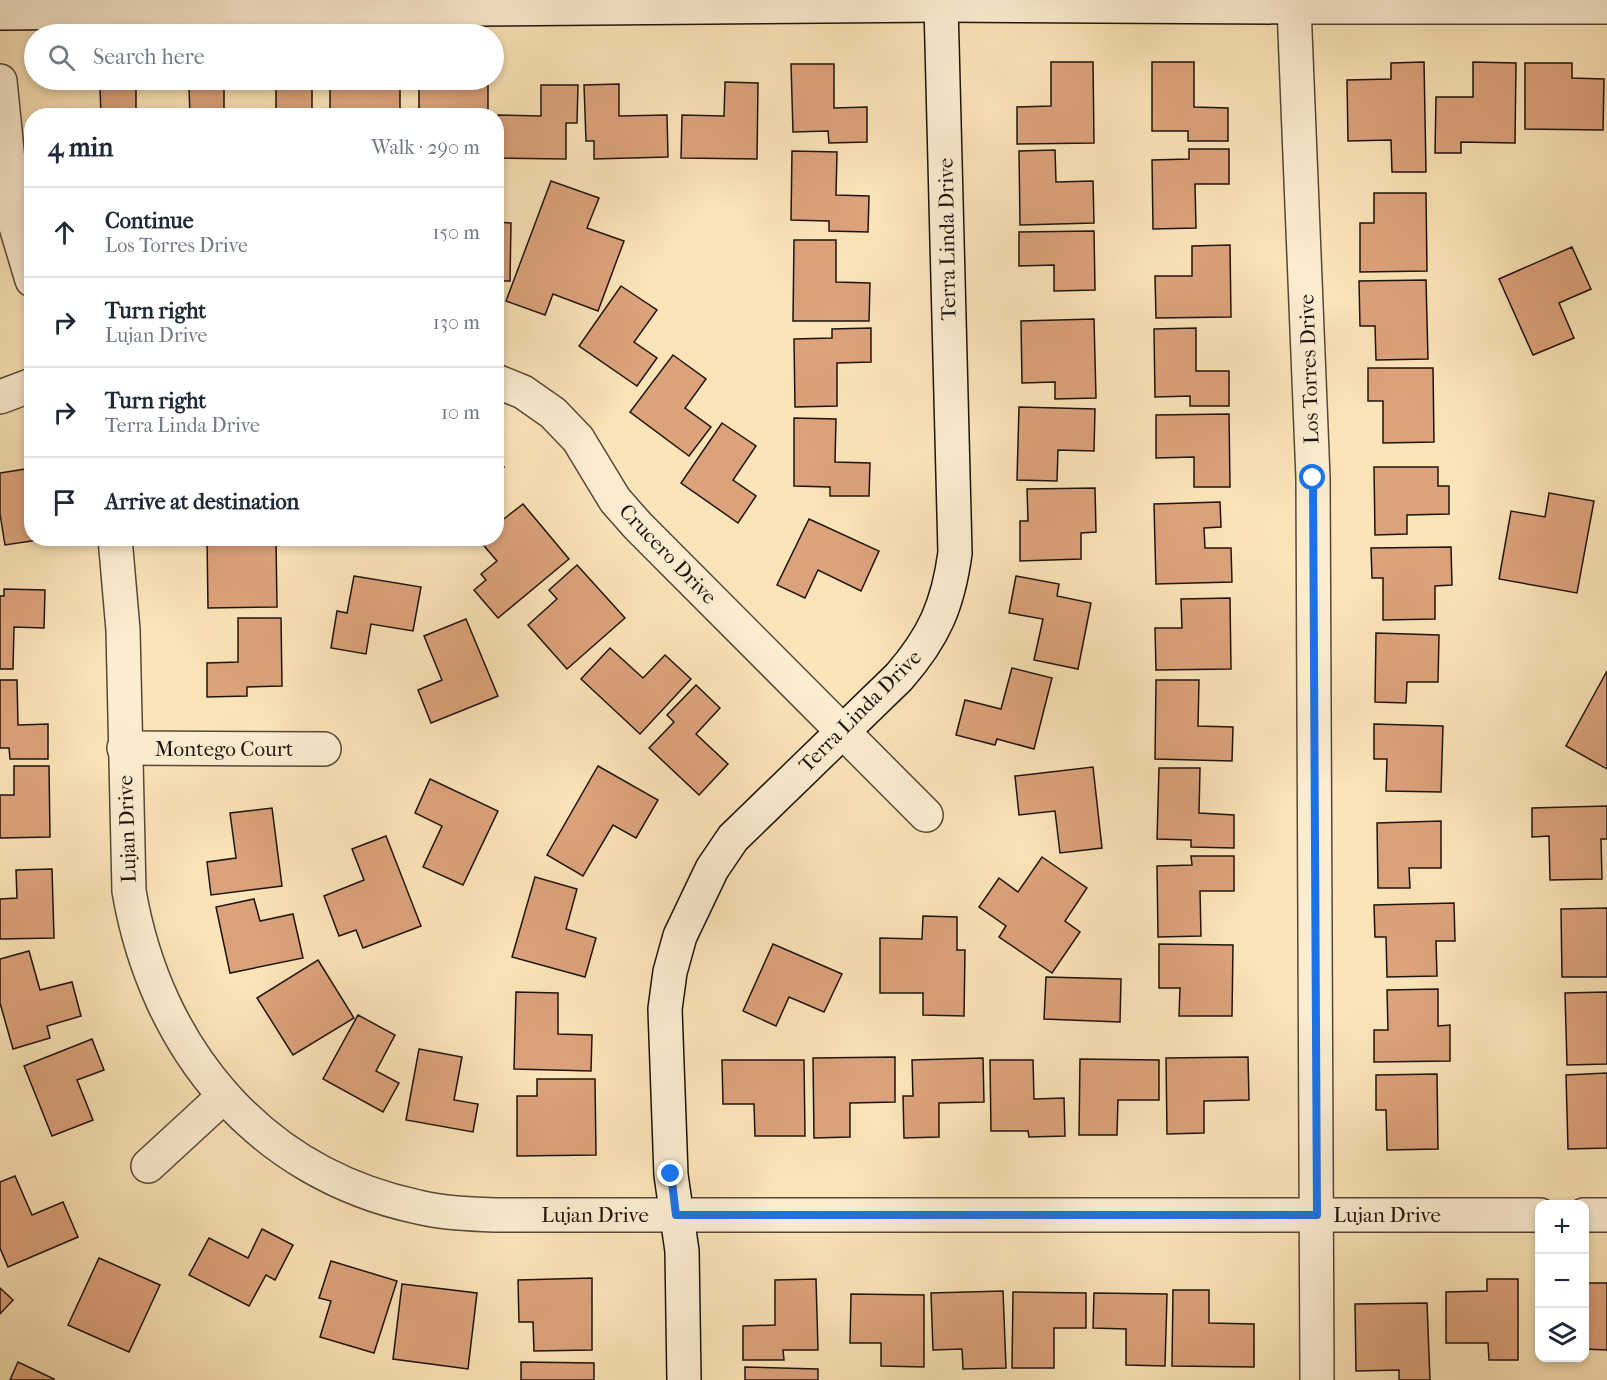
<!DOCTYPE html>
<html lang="en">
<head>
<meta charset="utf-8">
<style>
  body { margin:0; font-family:"IM FELL French Canon",serif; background:#f2f2f3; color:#1f2937 }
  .controls { position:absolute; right:18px; bottom:18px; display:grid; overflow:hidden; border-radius:12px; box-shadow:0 3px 9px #0003 }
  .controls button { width:54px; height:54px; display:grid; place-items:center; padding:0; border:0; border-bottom:2px solid #e0e1e3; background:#fff; color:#1f2937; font:30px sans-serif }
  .stop { position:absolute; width:18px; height:18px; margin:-14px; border:4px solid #1a73e8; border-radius:50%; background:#fff }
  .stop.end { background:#1a73e8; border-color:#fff; box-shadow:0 2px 6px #0008 }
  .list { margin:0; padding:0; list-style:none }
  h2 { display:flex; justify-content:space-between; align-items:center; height:78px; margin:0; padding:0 24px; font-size:26px }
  h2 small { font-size:20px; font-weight:400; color:#747a83 }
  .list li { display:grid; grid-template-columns:39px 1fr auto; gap:18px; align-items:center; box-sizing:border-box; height:90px; padding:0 24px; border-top:2px solid #e0e1e3 }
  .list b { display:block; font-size:22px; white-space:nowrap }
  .list p { margin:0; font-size:20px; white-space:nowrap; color:#747a83 }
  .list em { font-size:20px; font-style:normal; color:#747a83 }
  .icon { flex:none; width:33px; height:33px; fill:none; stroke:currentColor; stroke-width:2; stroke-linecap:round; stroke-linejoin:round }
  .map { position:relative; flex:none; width:1607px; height:1380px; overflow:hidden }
  .search { position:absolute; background:#fff; box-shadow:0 3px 9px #0003; left:24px; top:24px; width:480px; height:66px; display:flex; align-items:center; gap:15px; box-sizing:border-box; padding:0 21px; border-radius:33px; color:#747a83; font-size:22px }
  .panel { position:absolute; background:#fff; box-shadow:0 3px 9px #0003; left:24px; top:108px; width:480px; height:438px; border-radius:24px }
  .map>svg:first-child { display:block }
  .building { fill:#dca27c; stroke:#1e140d; stroke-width:1.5 }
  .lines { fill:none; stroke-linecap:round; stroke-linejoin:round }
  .street-casing { stroke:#554838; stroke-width:36 }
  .secondary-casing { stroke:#1e140d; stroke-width:36 }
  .street { stroke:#fcedd1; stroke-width:33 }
  .secondary { stroke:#fcedd1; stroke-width:33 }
  .route { stroke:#1a73e8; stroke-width:8 }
  .labels { text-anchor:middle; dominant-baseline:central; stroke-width:6; stroke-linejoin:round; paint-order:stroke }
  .street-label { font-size:21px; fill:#1e140d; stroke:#fcedd1 }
</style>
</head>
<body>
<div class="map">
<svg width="1607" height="1380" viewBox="0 0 1607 1380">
  <rect width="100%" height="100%" fill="#fbe4b8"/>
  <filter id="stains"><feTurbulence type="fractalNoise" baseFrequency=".00333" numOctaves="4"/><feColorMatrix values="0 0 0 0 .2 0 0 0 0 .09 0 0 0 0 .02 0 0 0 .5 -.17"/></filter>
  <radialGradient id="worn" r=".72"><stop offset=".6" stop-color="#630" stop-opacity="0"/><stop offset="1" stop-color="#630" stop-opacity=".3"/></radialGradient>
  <g class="building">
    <path d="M1051 62H1093L1094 143 1017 144V107L1051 106Z"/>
    <path d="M1152 62H1194V107L1228 108V141H1188V131H1152Z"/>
    <path d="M1424 62 1426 172H1392L1391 140 1348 141 1347 80 1391 79V63Z"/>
    <path d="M1473 62 1516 63 1515 143 1461 142V153H1435L1436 97H1473Z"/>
    <path d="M1525 63H1572V78L1604 79 1603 130 1525 129Z"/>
    <path d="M791 64H834V108L867 107V142L829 143 828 131 793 132Z"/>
    <path d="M725 82 758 83 757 159 681 158 682 115 724 116Z"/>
    <path d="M488 83V116H419V84Z"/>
    <path d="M619 84V116L667 115 668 157 594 159V141H586L584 85Z"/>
    <path d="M541 85H578L577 123H566V159L498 158V115L541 116Z"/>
    <rect x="276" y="86" width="36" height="30"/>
    <path d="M136 87V116H101L100 88Z"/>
    <path d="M224 87V116H190L189 88Z"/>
    <path d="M400 88V116H330V89Z"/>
    <path d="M1189 149H1229V184H1195L1196 228 1153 229 1152 160 1189 159Z"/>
    <path d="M1055 150 1056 182 1093 181 1094 223 1020 225 1019 151Z"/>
    <path d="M792 151 837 152 836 195 869 196 868 232 829 231V221L791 220Z"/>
    <path d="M551 181 599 198 587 228 624 241 598 311 553 294 545 315 506 301Z"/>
    <path d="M1374 193H1426L1427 271 1360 272V223H1374Z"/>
    <path d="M496 222 511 223 510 281H496Z"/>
    <path d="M1094 231 1095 290 1054 291V265L1019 266V232Z"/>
    <path d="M794 240H836V282L870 283 869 321H793Z"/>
    <path d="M1230 245 1231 317 1156 318 1155 276H1192V246Z"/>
    <path d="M1572 247 1591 289 1559 303 1574 338 1533 355 1499 279Z"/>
    <path d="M1426 280 1428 359 1376 360 1375 326H1360L1359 281Z"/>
    <path d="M621 286 657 310 634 342 657 358 637 386 579 346Z"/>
    <path d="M1094 319 1096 398 1055 399V382L1022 383 1021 321Z"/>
    <path d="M871 328V362L837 363V406L795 407 794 339 832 338V329Z"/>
    <path d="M1196 328V371H1229V406H1190V396L1155 397 1154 329Z"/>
    <path d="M673 355 706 379 685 408 711 427 689 456 630 412Z"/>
    <path d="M1368 368H1433L1434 442 1383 443V401H1368Z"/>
    <path d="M1019 407 1095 409 1094 451 1058 450 1057 481 1017 480Z"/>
    <path d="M1229 414 1230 487H1194V457L1156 458V415Z"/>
    <path d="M794 418 836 419 835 462 870 463 869 496H830V487L794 486Z"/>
    <path d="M722 423 756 446 733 480 756 496 738 523 681 483Z"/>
    <path d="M496 464 504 467 496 483Z"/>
    <path d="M1374 467H1438V486H1449V514L1407 515V534L1375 535Z"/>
    <path d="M32 468V538L45 539 5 545 0 514V473Z"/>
    <path d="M1095 488 1096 532 1081 533V559L1020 561V521H1028L1027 489Z"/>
    <path d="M1549 493 1594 501 1577 593 1499 579 1511 511 1545 517Z"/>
    <path d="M1220 502 1221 527 1204 528 1205 548H1231L1232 582 1156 584 1154 504Z"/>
    <path d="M523 504 569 559 498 618 474 590 486 580 481 574 497 561 479 540 496 538V525Z"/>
    <path d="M809 519 879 551 861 591 818 570 805 598 777 585Z"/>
    <path d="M276 538 277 607 208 608 207 539Z"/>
    <path d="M1451 547 1452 585 1435 586V619L1383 620V578H1372L1371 548Z"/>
    <path d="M577 565 625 618 567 669 528 625 557 599 549 590Z"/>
    <path d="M354 576 421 587 413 631 371 624 366 654 331 648 337 611 347 613Z"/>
    <path d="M1016 576 1059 584 1057 596 1091 603 1078 669 1034 660 1043 619 1009 613Z"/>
    <path d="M4 589 45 590 44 628 14 627 13 669H0V596H4Z"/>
    <path d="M1230 598 1231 669 1156 670 1155 628H1182L1181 599Z"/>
    <path d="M238 618H281L282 686 247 687V696L207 697V663L238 662Z"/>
    <path d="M466 619 498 696 431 723 418 690 442 680 424 636Z"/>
    <path d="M1376 633 1439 635 1438 682H1407L1406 703 1375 702Z"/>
    <path d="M610 648 643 678 665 655 691 679 640 734 581 679Z"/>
    <path d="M1012 668 1052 678 1034 749 997 739 995 745 956 735 965 700 1001 709Z"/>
    <path d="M1607 671V769L1566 746Z"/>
    <path d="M0 680H17L18 725 48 724V759H10L9 748H0Z"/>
    <path d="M1156 680H1199L1198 726 1233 727 1232 761 1155 759Z"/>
    <path d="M696 685 720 708 696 734 728 764 699 795 649 748 674 722 667 715Z"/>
    <path d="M1374 724 1443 726 1441 792 1386 791 1387 759H1374Z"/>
    <path d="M14 766H49L50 837 0 838V795H14Z"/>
    <path d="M598 766 658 800 636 838 613 825 583 876 547 855Z"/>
    <path d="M1093 767 1102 848 1060 853 1055 811 1019 815 1015 776Z"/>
    <path d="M1159 768H1200L1199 813 1234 815V848L1191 847V840L1157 839Z"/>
    <path d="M430 779 498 811 463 885 423 867 442 826 415 813Z"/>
    <path d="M1607 806V839H1601L1602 879 1550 880 1549 836 1532 837V808Z"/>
    <path d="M272 808 282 886 211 895 207 862 236 858 230 813Z"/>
    <path d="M1441 821V868H1409L1410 888H1378L1377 823Z"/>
    <path d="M386 836 421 926 363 948 356 930 339 936 324 896 364 880 352 849Z"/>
    <path d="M1191 856H1234V891H1200L1201 936 1158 937 1157 866 1192 865Z"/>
    <path d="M1042 857 1087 888 1065 921 1080 932 1052 973 999 937 1006 926 979 907 999 878 1018 892Z"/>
    <path d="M52 869 54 938 0 939V899L17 898 16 870Z"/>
    <path d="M535 877 577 889 566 929 596 938 585 977 512 957Z"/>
    <path d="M254 899 260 921 293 914 303 958 230 973 216 907Z"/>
    <path d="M1454 903 1455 941H1436L1437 976 1387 977 1386 937H1375L1374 905Z"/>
    <path d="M1607 908V977H1562L1561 909Z"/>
    <path d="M923 916 957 917V950H965L964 1016 923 1015V993H880V938L922 939Z"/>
    <path d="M773 944 842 974 824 1012 789 997 776 1026 743 1011Z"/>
    <path d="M1159 944 1233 945 1232 1016H1179L1180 988H1159Z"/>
    <path d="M29 951 40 990 72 982 81 1016 47 1026 50 1038 13 1049 0 1003V959Z"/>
    <path d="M318 960 354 1018 293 1055 257 998Z"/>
    <path d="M1046 977 1121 979 1120 1022 1044 1019Z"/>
    <path d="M1438 989V1026L1450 1025V1061L1374 1062V1030H1388L1387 990Z"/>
    <path d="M516 992 558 993V1034L592 1035 591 1071 514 1069Z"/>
    <path d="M1607 992V1064L1567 1065 1565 993Z"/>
    <path d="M358 1015 395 1035 376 1071 399 1083 383 1112 323 1079Z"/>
    <path d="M92 1039 104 1070 77 1080 93 1120 52 1136 24 1066Z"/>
    <path d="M419 1049 462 1057 454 1100 478 1104 473 1132 406 1120Z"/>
    <path d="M895 1057V1102L850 1103V1137L814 1138 813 1058Z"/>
    <path d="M1248 1057 1249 1100 1204 1101V1133L1167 1134 1166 1058Z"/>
    <path d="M983 1058 984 1102 939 1103V1137L904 1138 903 1096H913L912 1060Z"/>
    <path d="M1080 1059 1159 1060V1100H1118L1117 1135H1079Z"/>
    <path d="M722 1060H804L805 1136H755L754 1104H723Z"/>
    <path d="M990 1060H1033L1034 1099 1064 1098 1065 1136 1029 1137 1028 1131H991Z"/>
    <path d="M1607 1073V1148L1568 1149 1566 1075Z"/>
    <path d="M1437 1074 1438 1149 1387 1150 1386 1110H1376V1075Z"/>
    <path d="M537 1079H595L596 1155 517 1156V1096H537Z"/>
    <path d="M15 1176 32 1215 63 1202 78 1237 8 1267 0 1248V1182Z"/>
    <path d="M262 1229 293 1245 275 1280 266 1275 249 1306 189 1275 209 1238 248 1258Z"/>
    <path d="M99 1258 160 1285 129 1352 68 1325Z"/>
    <path d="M331 1261 397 1281 374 1353 320 1337 331 1301 319 1298Z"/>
    <path d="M592 1278V1350L534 1351 533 1322H519L518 1280Z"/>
    <path d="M816 1279 818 1350H783L784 1360H743V1326L775 1325V1280Z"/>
    <path d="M1487 1279H1518V1360H1489L1488 1343H1446V1292L1487 1291Z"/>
    <rect x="1537" y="1282" width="3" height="34"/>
    <path d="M1584 1283H1607V1350L1584 1349Z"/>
    <path d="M402 1284 477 1293 468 1369 393 1359Z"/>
    <path d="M0 1288 13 1300 0 1314Z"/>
    <path d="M1173 1290H1209V1323L1254 1324V1367L1172 1366Z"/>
    <path d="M1003 1291 1006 1368 963 1369 962 1349 933 1350 931 1293Z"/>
    <path d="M1013 1292 1086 1293V1328H1054V1368H1012Z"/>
    <path d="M1094 1293 1167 1294 1165 1366 1126 1365V1329L1093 1328Z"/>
    <path d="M851 1294 924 1295V1367L881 1366V1343H850Z"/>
    <path d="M1427 1303 1430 1380H1399V1370L1356 1371 1355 1304Z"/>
    <path d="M18 1362 54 1379V1380H10Z"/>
    <path d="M521 1362 594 1363V1380H521Z"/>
    <path d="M745 1367 818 1369V1380H745Z"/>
  </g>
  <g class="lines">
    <defs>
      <g id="street">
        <path d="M0 81 14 220 32 280"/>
        <path d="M496 381 523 392 553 413 578 439 615 500 638 526 926 815"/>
        <path d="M0 397 32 385"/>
        <path d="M115 538 123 630 129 891C156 1048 258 1173 418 1207 443 1213 469 1214 495 1215H1540"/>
        <path d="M124 748 324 749"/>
        <path d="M148 1166 224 1096"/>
        <path d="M1584 1215H1607"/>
        <path d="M1317 1380 1313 478 1294 7H1607"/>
      </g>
      <g id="secondary">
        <path d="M0 13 941 5 1294 7"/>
        <path d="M684 1380 682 1251 671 1175 665 1009 670 972 680 936 712 869 733 838 899 677C934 637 948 605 955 553L941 5"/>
      </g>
    </defs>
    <use href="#street" class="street-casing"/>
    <use href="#secondary" class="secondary-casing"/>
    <use href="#street" class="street"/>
    <use href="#secondary" class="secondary"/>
  </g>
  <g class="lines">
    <path class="route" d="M671 1174 676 1215H1317L1313 478"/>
  </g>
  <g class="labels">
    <g class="street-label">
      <text transform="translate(947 239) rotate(-91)">Terra Linda Drive</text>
      <text transform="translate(1309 369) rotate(-92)">Los Torres Drive</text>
      <text transform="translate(668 554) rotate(46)">Crucero Drive</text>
      <text transform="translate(860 711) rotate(-45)">Terra Linda Drive</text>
      <text x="224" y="749">Montego Court</text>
      <text transform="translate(127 829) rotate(-92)">Lujan Drive</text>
      <text x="595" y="1215">Lujan Drive</text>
      <text x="1387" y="1215">Lujan Drive</text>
    </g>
  </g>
  <rect width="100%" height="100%" filter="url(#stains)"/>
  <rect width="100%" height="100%" fill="url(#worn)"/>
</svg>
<div class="controls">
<button>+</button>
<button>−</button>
<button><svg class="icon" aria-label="layers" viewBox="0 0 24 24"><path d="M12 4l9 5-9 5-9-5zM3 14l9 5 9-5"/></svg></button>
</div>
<div class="stop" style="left:1313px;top:478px"></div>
<div class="stop end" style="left:671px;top:1174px"></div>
<div class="search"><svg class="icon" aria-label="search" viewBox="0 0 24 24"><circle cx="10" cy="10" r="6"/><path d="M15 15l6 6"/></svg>Search here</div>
<section class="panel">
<h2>4 min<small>Walk · 290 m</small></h2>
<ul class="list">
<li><svg class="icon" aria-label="ahead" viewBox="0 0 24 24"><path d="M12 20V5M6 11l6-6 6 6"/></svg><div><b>Continue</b><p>Los Torres Drive</p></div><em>150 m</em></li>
<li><svg class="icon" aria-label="right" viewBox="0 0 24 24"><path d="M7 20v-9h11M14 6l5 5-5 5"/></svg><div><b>Turn right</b><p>Lujan Drive</p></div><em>130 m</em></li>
<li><svg class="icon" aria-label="right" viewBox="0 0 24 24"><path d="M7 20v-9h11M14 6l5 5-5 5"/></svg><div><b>Turn right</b><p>Terra Linda Drive</p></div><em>10 m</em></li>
<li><svg class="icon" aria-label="arrive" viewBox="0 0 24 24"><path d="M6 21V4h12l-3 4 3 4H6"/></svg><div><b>Arrive at destination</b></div></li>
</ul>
</section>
</div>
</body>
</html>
